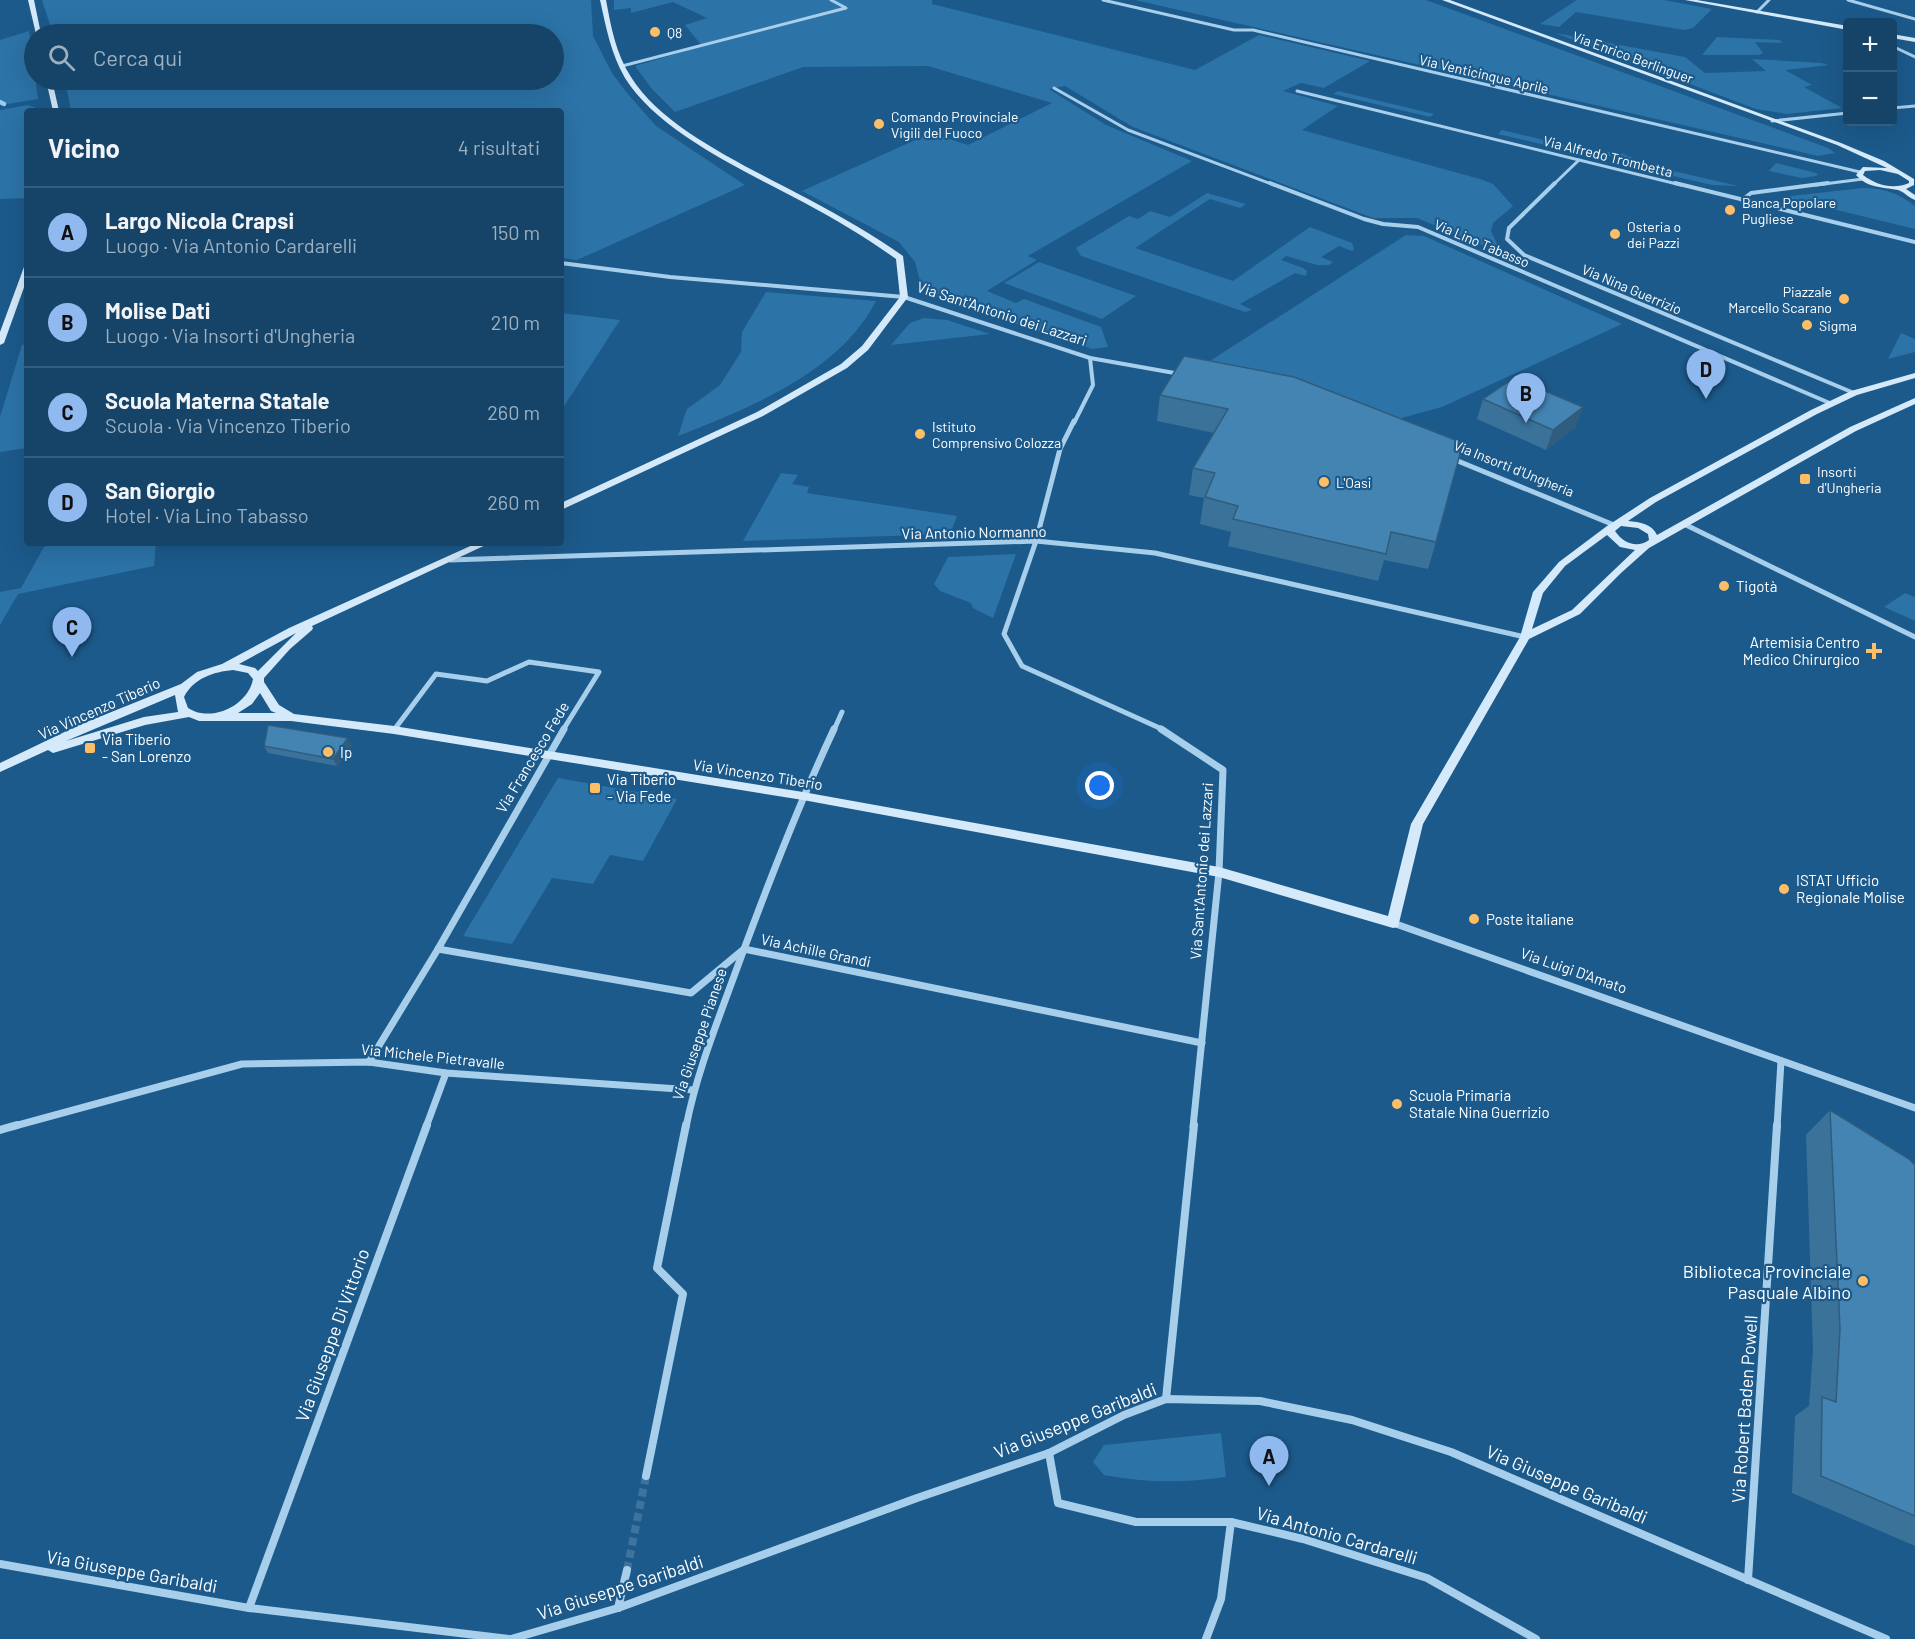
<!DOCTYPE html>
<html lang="it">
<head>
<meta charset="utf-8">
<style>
  body { margin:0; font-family:Barlow,sans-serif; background:#224e71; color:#f1f3f6 }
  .controls { position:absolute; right:18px; top:18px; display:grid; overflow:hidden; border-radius:6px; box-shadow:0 6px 24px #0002 }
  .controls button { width:54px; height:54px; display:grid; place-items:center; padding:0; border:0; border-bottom:2px solid #345c7c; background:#154468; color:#f1f3f6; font:30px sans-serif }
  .you { position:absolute; left:1100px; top:786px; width:21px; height:21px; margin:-15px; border:4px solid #fff; border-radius:50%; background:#1a73e8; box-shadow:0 0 0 9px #1a73e833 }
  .badge { display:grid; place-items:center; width:39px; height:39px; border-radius:50%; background:#90b9f0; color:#111; font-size:20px; font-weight:700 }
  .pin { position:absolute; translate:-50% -50px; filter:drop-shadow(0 2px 3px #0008) }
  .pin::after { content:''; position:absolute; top:32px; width:21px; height:18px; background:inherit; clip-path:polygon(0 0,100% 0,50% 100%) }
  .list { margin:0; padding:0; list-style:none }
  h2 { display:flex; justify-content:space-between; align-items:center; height:78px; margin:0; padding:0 24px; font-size:26px }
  h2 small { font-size:20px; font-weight:400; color:#9db0c0 }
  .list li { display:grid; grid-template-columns:39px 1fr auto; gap:18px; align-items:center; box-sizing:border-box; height:90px; padding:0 24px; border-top:2px solid #345c7c }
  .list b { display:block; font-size:22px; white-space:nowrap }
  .list p { margin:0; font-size:20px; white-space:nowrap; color:#9db0c0 }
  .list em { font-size:20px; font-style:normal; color:#9db0c0 }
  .icon { flex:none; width:33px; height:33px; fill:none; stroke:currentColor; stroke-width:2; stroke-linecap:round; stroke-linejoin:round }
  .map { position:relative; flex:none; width:1915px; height:1639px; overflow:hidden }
  .search { position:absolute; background:#154468; box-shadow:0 6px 24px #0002; left:24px; top:24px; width:540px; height:66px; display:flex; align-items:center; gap:15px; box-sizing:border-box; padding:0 21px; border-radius:33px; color:#9db0c0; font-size:22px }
  .panel { position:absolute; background:#154468; box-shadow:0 6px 24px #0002; left:24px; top:108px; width:540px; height:438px; border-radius:6px }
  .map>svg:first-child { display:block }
  .green { fill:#2c73a7 }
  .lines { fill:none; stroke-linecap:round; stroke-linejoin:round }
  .stream { stroke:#9bccee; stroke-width:4.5 }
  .street-tunnel { stroke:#3e739c; stroke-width:8; stroke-dasharray:8 4.5; stroke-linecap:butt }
  .street-far4 { stroke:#a7cfec; stroke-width:3 }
  .street-far3 { stroke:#a7cfec; stroke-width:4 }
  .street-far2 { stroke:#a7cfec; stroke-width:5 }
  .street-far1 { stroke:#a7cfec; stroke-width:7 }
  .street { stroke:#a7cfec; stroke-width:8 }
  .secondary { fill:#d4e9f9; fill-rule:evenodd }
  .wall { fill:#3a729a }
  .shaded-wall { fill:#305c7d }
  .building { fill:#4484b3; stroke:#305c7d; stroke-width:1.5 }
  .poi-dot { fill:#fdbe65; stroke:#1c5a8b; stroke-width:2 }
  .labels { text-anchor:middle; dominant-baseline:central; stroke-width:4.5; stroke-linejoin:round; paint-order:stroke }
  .far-poi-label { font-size:14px; fill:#fff; stroke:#1c5a8b; text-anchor:start }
  .far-street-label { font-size:14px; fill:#fff; stroke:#1c5a8b }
  .street-label { font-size:15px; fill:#fff; stroke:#1c5a8b }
  .poi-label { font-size:15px; fill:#fff; stroke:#1c5a8b; text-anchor:start }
  .near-poi-label { font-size:18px; fill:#fff; stroke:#1c5a8b; text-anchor:end }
  .near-street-label { font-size:18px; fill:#fff; stroke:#1c5a8b }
</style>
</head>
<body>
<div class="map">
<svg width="1915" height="1639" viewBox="0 0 1915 1639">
  <rect width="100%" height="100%" fill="#1c5a8b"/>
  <g class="green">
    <path d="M42 0H591L593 36 612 73 627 93 656 126 745 185 577 260 561 258V111H71L65 80H554V34H53Z"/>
    <path d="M614 0H932V4L1195 70 1259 35 1370 61 1324 88 1301 83 1283 91 1338 106 1302 130 1480 179 1493 184 1513 206 1493 223 1491 231 1498 246 1508 256 1417 218H1373L1133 127 1065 86 1049 89 1106 125 1192 161 1028 256 1037 260 987 291 1016 303 1024 299 1101 327 1108 347 1092 349 929 295 922 289 915 262 899 242 802 191 931 133 968 145 1052 103 928 66 803 67 675 112 652 89 635 66 702 46 685 25 707 18 673 2 631 13V8L614 10Z"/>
    <path d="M1135 0H1426L1828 148 1835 153 1818 156Z"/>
    <path d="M1577 0H1664L1712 9 1693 28 1684 30 1576 12 1559 27 1540 24Z"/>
    <path d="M29 31 38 99 8 104 0 100V40Z"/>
    <path d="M1555 33 1685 57 1705 73 1766 71 1752 59 1821 63 1829 65 1785 70 1812 85 1804 87 1842 108 1787 114 1756 109Z"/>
    <path d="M1717 37 1780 40 1782 43 1755 42 1763 53 1759 55H1702Z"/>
    <path d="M1338 91 1434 114 1430 117 1333 94Z"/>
    <path d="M28 105 45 111H27V198L0 199V110Z"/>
    <path d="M1502 130 1582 149 1618 153 1614 156 1580 153 1498 134Z"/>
    <path d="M1621 153 1652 166 1738 186 1712 185 1647 170 1617 157Z"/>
    <path d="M1776 163 1813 172 1818 174 1816 176 1802 178 1769 171Z"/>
    <path d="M1863 188C1884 188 1898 193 1915 206V229L1812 204 1807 209 1789 205 1785 201 1784 199 1791 196Z"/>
    <path d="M1207 193 1246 204 1240 208 1210 199 1135 248 1233 281 1310 227 1352 243 1354 249 1352 251 1339 246 1321 257 1333 262 1329 265H1317L1286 256 1281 260 1303 268 1307 271 1306 276 1295 273 1240 304 1252 310 1245 312 1081 256 1076 248 1129 216 1138 219 1150 211 1170 217Z"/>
    <path d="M1406 235 1424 236 1622 324 1442 407 1383 423 1199 368Z"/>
    <path d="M1039 262 1136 296 1102 319 1004 283Z"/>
    <path d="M766 292 876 301C839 373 749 408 678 436L687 409 720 385 741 352 742 332Z"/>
    <path d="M561 313 620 320 561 411Z"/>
    <path d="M924 318 947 320 990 334 891 345 910 323Z"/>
    <path d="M1901 333 1915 339V352L1888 359Z"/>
    <path d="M27 344V448L0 452V417L22 345Z"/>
    <path d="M781 473 798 475 792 484 809 487 807 493 957 516 950 534 743 541Z"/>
    <path d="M58 543H156L154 566 18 594 0 625V592L21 588 44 547Z"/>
    <path d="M1016 554 993 618 973 608 971 603 940 591 934 584 948 557Z"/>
    <path d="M1905 593 1915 597V621L1884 607Z"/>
    <path d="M558 778 677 799 643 861 610 855 593 884 552 878 512 944 463 936Z"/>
    <path d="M1221 1433 1226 1477C1185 1483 1145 1483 1104 1475L1093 1462 1104 1445Z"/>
  </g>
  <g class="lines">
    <path class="stream" d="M0 102 4 104"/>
    <path class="street-tunnel" d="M627 1570 646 1476"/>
    <g class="street-far4">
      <path d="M1103 0 1234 30H1253L1860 172"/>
      <path d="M1848 0 1915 19"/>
      <path d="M1757 12 1769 0"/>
      <path d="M1892 46 1915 57"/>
      <path d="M622 66 846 8 831 0"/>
      <path d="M1054 88 1128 130 1274 185"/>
      <path d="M1297 91 1681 185"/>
      <path d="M1892 108 1915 106"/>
      <path d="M1772 121 1848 113"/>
      <path d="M1553 185 1579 160"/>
      <path d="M1816 185 1863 179"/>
    </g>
    <g class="street-far3">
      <path d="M1270 183 1364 219 1383 224 1418 227 1832 404"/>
      <path d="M1555 183 1509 228 1507 239 1524 255 1854 393"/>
      <path d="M1675 183 1915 242"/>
      <path d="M1742 200 1751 193 1828 183"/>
      <path d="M561 263 670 277 904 297 1090 358 1180 374"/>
      <path d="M1074 423 1093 385 1090 358"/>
    </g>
    <g class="street-far2">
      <path d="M1074 421 1060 449 1036 541 1004 634 1022 666 1164 730"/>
      <path d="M1453 459 1614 525"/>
      <path d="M1684 524 1915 637"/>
      <path d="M450 560 1036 541 1155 553 1525 637"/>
      <path d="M394 730 436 674 487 681 529 662 599 672 563 730"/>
      <path d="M834 730 842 712"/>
    </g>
    <g class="street-far1">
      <path d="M1161 729 1223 770 1219 872 1193 1127"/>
      <path d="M1393 923 1915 1108"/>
      <path d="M438 949 691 993 744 949 1202 1043"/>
      <path d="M369 1062 438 949 564 729"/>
      <path d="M11 1127 242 1064 369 1062 446 1073 693 1090"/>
      <path d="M426 1127 446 1073"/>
      <path d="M686 1127C696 1076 715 1028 733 979 764 894 796 810 834 729"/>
      <path d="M1777 1127 1781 1061"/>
    </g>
    <g class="street">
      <path d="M0 1130 17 1125"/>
      <path d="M1166 1399 1194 1125"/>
      <path d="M1049 1453 1058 1503 1136 1522H1231L1303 1539 1427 1578 1536 1639"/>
      <path d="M646 1476 683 1294 657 1268 686 1125"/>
      <path d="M0 1564 249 1608 509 1639"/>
      <path d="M1748 1580 1777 1125"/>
      <path d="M249 1608 427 1125"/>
      <path d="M618 1608 627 1570"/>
      <path d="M511 1639 618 1608 917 1498 1049 1453 1124 1415 1166 1399 1260 1401 1352 1420 1451 1452 1886 1639"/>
      <path d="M1206 1639 1221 1599 1231 1522"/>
    </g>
    <g class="secondary">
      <path d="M28 0H34L41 34H36Z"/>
      <path d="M600 0H606C611 27 616 54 631 77 664 131 755 170 810 200 842 217 873 235 903 256L908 297 868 350 847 368 763 416 561 510V503L757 412 841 364 862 346 900 297 896 259C867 238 835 219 803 202 747 172 659 133 625 78 611 54 606 27 600 0Z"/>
      <path d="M1442 0H1450L1841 143 1884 161 1914 179V185L1906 189 1915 195V200C1909 198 1903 191 1898 190 1881 187 1868 188 1856 175L1863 167 1887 168 1837 145ZM1880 170 1898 174 1909 181V183C1893 190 1876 185 1863 175L1865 171Z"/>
      <path d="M1685 0H1697L1848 26V30Z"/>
      <path d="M1892 34 1915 38V42L1892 38Z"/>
      <path d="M46 80H52L59 111H53Z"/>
      <path d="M24 267H27V279L4 343 0 345V332Z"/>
      <path d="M1915 373V378L1857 395 1817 414 1656 502 1628 521C1640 522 1652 524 1657 535L1850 427 1915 398V404L1856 431 1649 548 1621 573 1580 614 1529 639 1423 824 1399 923 1398 927 1393 928 1219 877 803 800 394 734 291 721H199L189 717 145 725 53 753 48 750 0 772V763L79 725 181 684 197 672 222 664 289 628 477 543H490L312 626 313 628 312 630 290 649 264 678V682L279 705 294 714 394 726 803 792 1219 867 1388 916 1411 824 1520 637 1533 592 1559 562 1607 526 1650 498 1811 410 1851 391ZM1621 526 1638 528 1648 534 1649 540C1637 549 1623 543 1615 531ZM1607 535 1620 547 1635 550 1572 610 1532 629 1543 593 1565 566ZM296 633 258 671 255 668 239 664ZM233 670 248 673 253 679C249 701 223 717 201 713 197 713 192 710 188 708L184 697C194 678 213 672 233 670ZM260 693 271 711 276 713H238L252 704ZM175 695 178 712 144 717 66 741Z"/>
    </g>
  </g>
  <g class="wall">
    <path d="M1184 356 1436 542 1428 569 1384 560 1378 581 1228 546 1231 532 1200 524 1204 498 1189 495 1193 468 1214 433 1157 421 1160 395Z"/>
    <path d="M1483 399 1576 427 1546 450 1477 419Z"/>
    <path d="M352 745 337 766 268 753 264 746Z"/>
    <path d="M1830 1110 1915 1165V1546L1792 1493 1795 1416 1809 1406 1813 1350 1806 1135Z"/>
  </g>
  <g class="shaded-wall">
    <path d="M1583 407 1576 427 1546 450 1553 430Z"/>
    <path d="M348 738 352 745 337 766 333 759Z"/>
  </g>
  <g class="building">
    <path d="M1184 356 1294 377 1463 443 1436 542 1391 532 1386 554 1233 519 1238 506 1205 497 1215 473 1193 468 1228 409 1160 395Z"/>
    <path d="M1514 378 1583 407 1553 430 1483 399Z"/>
    <path d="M268 725 348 738 333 759 264 746Z"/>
    <path d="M1830 1110 1909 1159 1915 1165V1516L1821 1476 1822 1397 1836 1402 1840 1329Z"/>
  </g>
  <g class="poi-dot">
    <circle cx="655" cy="32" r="6"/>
    <circle cx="879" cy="124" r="6"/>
    <circle cx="1730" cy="210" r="6"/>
    <circle cx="1615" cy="234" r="6"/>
    <circle cx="1844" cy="299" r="6"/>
    <circle cx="1807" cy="325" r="6"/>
    <circle cx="920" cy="434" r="6"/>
    <rect x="1799" y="473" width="12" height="12" rx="3"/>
    <circle cx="1324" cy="482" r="6"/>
    <circle cx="1724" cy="586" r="6"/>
    <path d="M1871 642h6v6h6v6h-6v6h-6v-6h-6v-6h6z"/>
    <rect x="84" y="742" width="12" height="12" rx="3"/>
    <circle cx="328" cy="752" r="6"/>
    <rect x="589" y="782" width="12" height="12" rx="3"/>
    <circle cx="1784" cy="889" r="6"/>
    <circle cx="1474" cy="919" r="6"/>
    <circle cx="1397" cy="1104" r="6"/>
    <circle cx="1863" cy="1281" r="6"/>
  </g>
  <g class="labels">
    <g class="far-poi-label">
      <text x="667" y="32">Q8</text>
      <text x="891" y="116">Comando Provinciale<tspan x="891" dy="16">Vigili del Fuoco</tspan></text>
      <text x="1742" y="202">Banca Popolare<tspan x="1742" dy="16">Pugliese</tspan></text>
      <text x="1627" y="226">Osteria o<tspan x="1627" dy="16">dei Pazzi</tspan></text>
      <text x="1832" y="291" text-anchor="end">Piazzale<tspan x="1832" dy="16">Marcello Scarano</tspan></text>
      <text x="1819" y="325">Sigma</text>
      <text x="932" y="426">Istituto<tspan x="932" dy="16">Comprensivo Colozza</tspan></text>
      <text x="1817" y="471">Insorti<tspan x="1817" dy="16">d'Ungheria</tspan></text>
      <text x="1336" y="482">L'Oasi</text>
    </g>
    <g class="far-street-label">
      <text transform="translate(1633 57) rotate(20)">Via Enrico Berlinguer</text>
      <text transform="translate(1484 74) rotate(13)">Via Venticinque Aprile</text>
      <text transform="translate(1608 156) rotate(14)">Via Alfredo Trombetta</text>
      <text transform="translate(1482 243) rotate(23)">Via Lino Tabasso</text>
      <text transform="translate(1632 289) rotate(23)">Via Nina Guerrizio</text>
      <text transform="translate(1514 468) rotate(22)">Via Insorti d'Ungheria</text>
    </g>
    <g class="street-label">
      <text transform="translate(1002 313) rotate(18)">Via Sant'Antonio dei Lazzari</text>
      <text transform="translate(974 532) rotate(-1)">Via Antonio Normanno</text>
      <text transform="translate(99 708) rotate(-24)">Via Vincenzo Tiberio</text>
      <text transform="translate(532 757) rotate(-59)">Via Francesco Fede</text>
      <text transform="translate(758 774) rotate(9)">Via Vincenzo Tiberio</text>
      <text transform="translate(1201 871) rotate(-86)">Via Sant'Antonio dei Lazzari</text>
      <text transform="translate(816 950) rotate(12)">Via Achille Grandi</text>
      <text transform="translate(1574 970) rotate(19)">Via Luigi D'Amato</text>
      <text transform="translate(699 1034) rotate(-71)">Via Giuseppe Pianese</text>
      <text transform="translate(433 1056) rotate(6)">Via Michele Pietravalle</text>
    </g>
    <g class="poi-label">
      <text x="1736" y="586">Tigotà</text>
      <text x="1860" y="642" text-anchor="end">Artemisia Centro<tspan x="1860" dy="17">Medico Chirurgico</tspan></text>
      <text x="102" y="739">Via Tiberio<tspan x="102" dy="17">- San Lorenzo</tspan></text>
      <text x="340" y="752">Ip</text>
      <text x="607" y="779">Via Tiberio<tspan x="607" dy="17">- Via Fede</tspan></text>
      <text x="1796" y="880">ISTAT Ufficio<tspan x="1796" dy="17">Regionale Molise</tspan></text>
      <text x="1486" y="919">Poste italiane</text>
      <text x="1409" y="1095">Scuola Primaria<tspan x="1409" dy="17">Statale Nina Guerrizio</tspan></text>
    </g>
    <g class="near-poi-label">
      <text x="1851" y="1271">Biblioteca Provinciale<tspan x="1851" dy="21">Pasquale Albino</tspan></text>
    </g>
    <g class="near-street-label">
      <text transform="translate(332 1335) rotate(-70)">Via Giuseppe Di Vittorio</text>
      <text transform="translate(1744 1409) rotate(-86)">Via Robert Baden Powell</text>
      <text transform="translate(1075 1420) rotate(-22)">Via Giuseppe Garibaldi</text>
      <text transform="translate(1567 1484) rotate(23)">Via Giuseppe Garibaldi</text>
      <text transform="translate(1337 1535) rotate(16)">Via Antonio Cardarelli</text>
      <text transform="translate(132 1571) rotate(10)">Via Giuseppe Garibaldi</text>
      <text transform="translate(620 1587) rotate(-18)">Via Giuseppe Garibaldi</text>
    </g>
  </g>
</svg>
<div class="controls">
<button>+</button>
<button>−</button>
</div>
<div class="you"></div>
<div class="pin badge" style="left:1269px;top:1486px">A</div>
<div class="pin badge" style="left:1526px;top:423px">B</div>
<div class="pin badge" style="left:72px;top:657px">C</div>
<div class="pin badge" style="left:1706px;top:399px">D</div>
<div class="search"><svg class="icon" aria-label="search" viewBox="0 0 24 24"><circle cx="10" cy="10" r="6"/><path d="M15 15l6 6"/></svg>Cerca qui</div>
<section class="panel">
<h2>Vicino<small>4 risultati</small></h2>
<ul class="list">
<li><span class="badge">A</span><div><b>Largo Nicola Crapsi</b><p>Luogo · Via Antonio Cardarelli</p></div><em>150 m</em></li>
<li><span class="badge">B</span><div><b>Molise Dati</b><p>Luogo · Via Insorti d'Ungheria</p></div><em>210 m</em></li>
<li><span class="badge">C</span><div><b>Scuola Materna Statale</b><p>Scuola · Via Vincenzo Tiberio</p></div><em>260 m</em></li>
<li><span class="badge">D</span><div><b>San Giorgio</b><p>Hotel · Via Lino Tabasso</p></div><em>260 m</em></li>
</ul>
</section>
</div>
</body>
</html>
